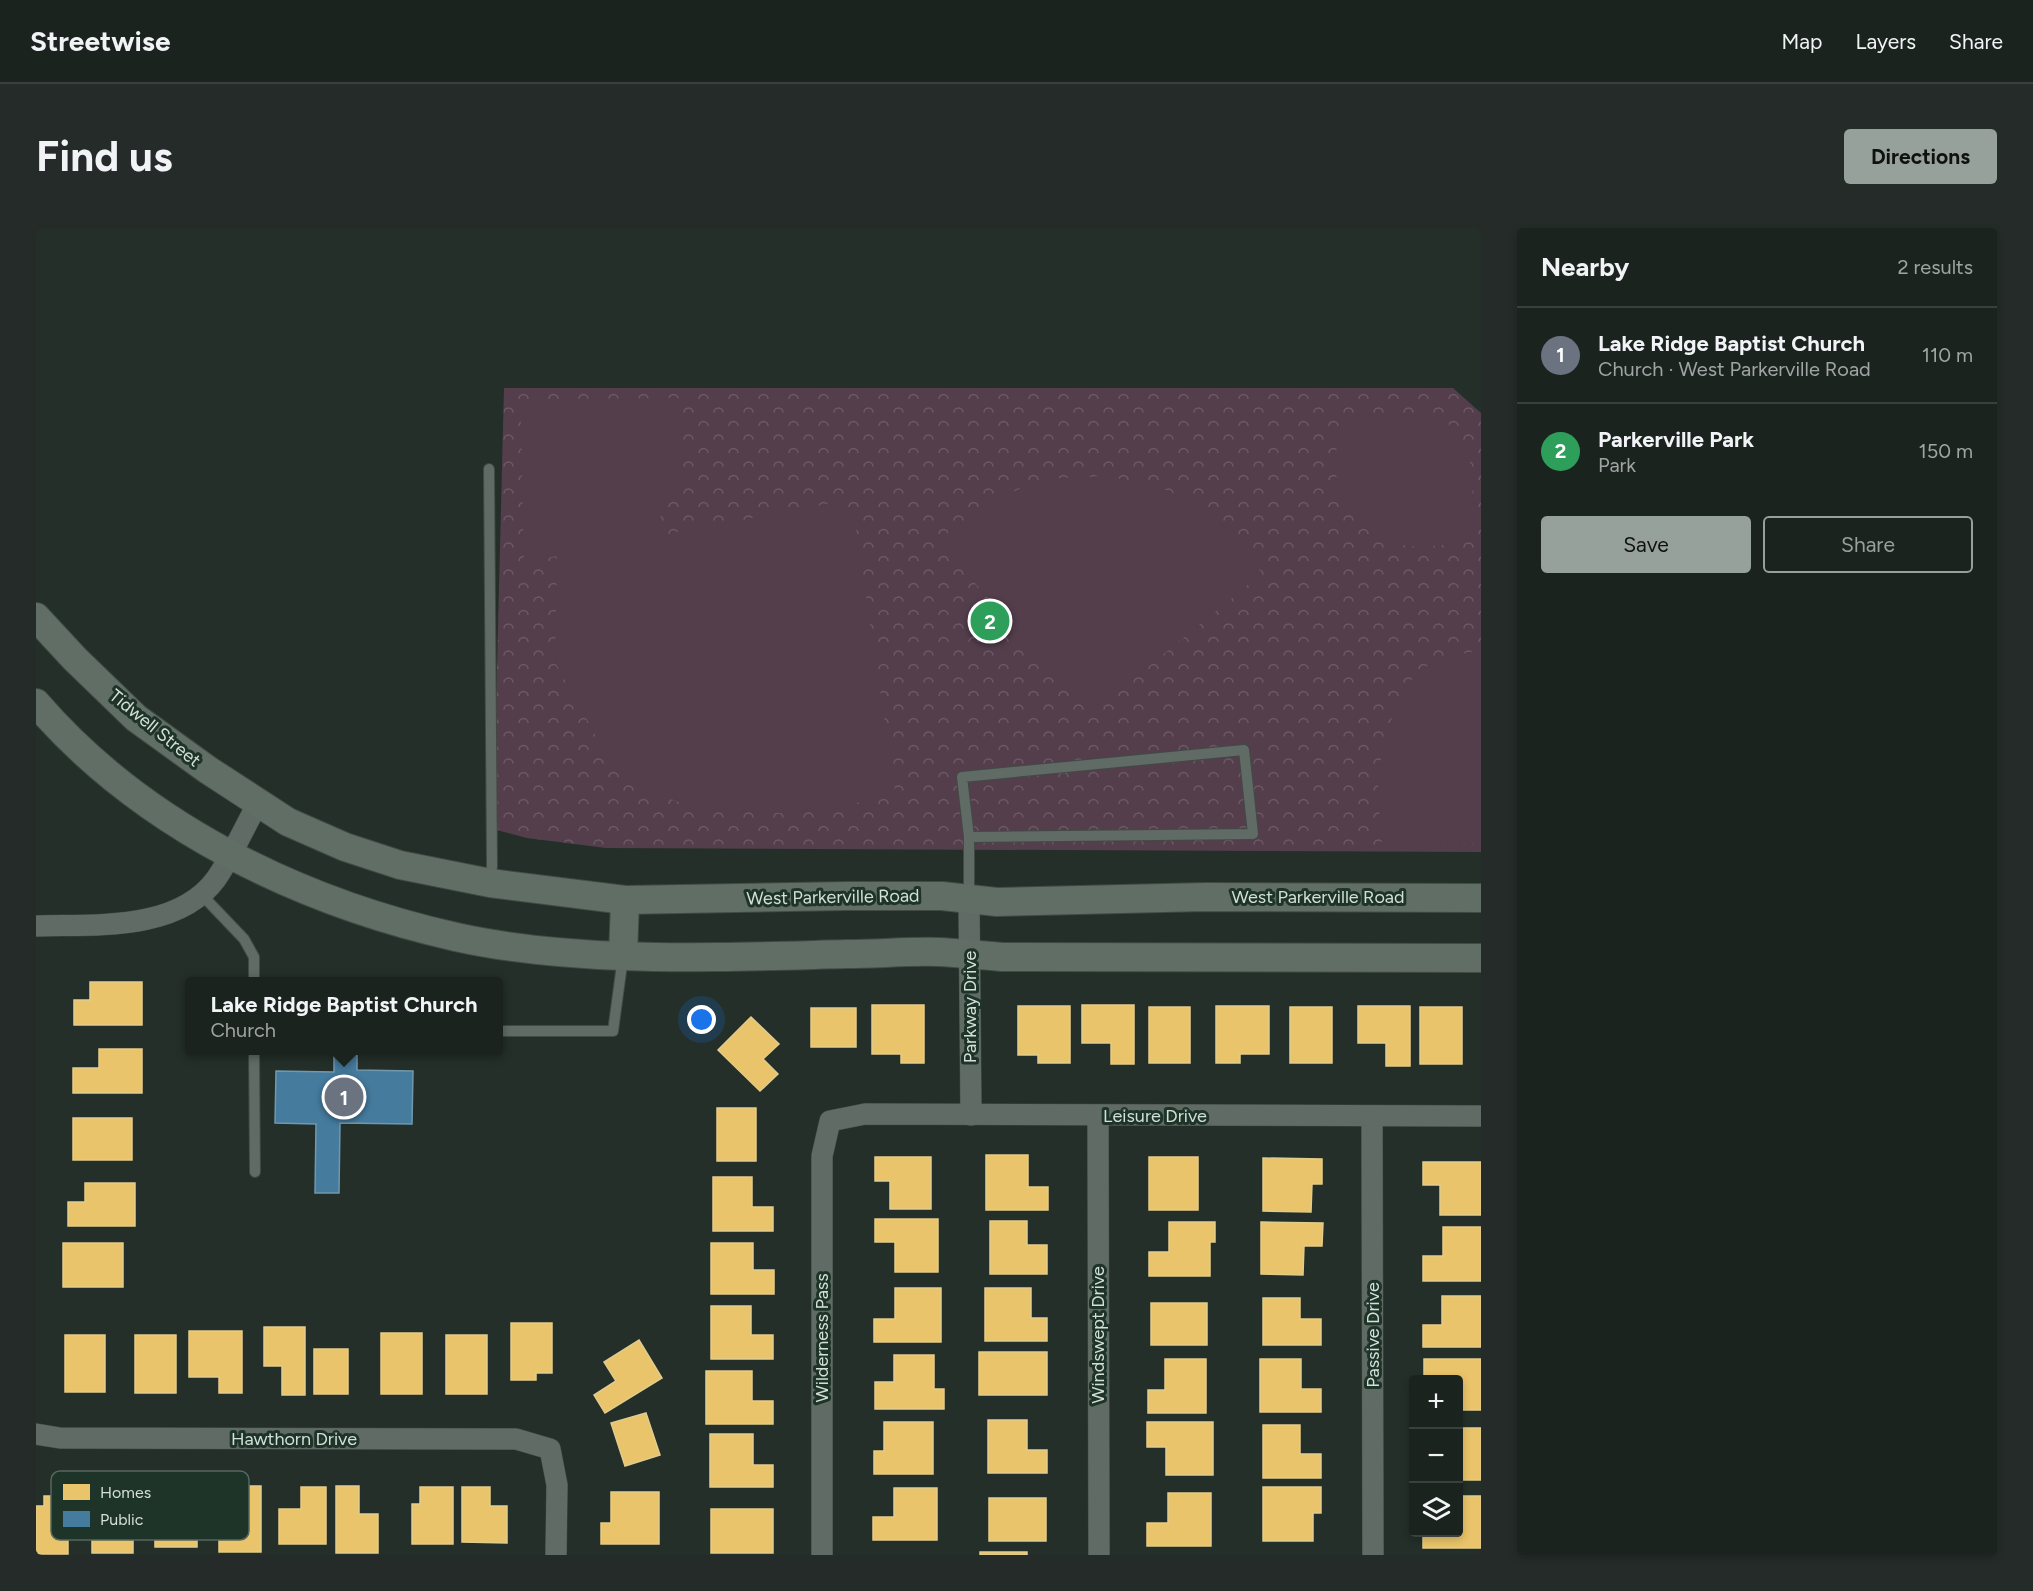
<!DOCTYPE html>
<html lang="en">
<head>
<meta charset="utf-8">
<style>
  body { margin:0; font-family:Figtree,sans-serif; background:#242b28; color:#f1f3f6 }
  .controls { position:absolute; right:18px; bottom:18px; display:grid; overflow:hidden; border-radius:6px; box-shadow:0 3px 9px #0003 }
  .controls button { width:54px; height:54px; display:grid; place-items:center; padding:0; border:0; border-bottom:2px solid #39403d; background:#1b231f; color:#f1f3f6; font:30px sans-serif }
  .you { position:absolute; left:666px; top:792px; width:21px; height:21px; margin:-15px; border:4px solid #fff; border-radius:50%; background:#1a73e8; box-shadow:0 0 0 9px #1a73e833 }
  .badge { display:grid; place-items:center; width:39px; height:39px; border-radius:50%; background:#96a19b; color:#fff; font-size:20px; font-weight:700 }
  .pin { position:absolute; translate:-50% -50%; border:3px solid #fff; box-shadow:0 2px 6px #0006 }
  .popup { position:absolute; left:149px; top:749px; width:318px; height:78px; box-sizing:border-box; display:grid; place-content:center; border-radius:6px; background:#1b231f; filter:drop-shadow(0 2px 4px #0005); font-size:20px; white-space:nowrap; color:#a0a4a4 }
  .popup b { font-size:22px; color:#f1f3f6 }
  .popup::after { content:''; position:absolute; left:50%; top:100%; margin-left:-12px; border:12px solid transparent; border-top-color:#1b231f }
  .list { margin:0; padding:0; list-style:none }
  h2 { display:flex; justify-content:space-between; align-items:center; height:78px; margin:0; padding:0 24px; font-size:26px }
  h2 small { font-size:20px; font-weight:400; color:#a0a4a4 }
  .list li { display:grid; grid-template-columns:39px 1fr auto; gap:18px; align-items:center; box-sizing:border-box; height:96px; padding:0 24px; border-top:2px solid #39403d }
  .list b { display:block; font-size:22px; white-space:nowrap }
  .list p { margin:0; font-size:20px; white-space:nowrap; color:#a0a4a4 }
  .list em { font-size:20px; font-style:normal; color:#a0a4a4 }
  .actions { display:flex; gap:12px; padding:18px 24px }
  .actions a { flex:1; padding:14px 0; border:2px solid #96a19b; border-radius:6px; text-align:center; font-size:21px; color:#96a19b }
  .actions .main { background:#96a19b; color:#111 }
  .icon { flex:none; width:33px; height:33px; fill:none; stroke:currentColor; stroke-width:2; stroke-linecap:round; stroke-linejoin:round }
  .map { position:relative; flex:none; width:1445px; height:1327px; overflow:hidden; border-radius:6px }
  header { display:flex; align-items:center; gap:36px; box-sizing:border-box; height:84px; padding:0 30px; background:#1b231f; border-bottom:2px solid #39403d }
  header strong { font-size:28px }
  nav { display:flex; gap:33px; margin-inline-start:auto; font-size:21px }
  .intro { display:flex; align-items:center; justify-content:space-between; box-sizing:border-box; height:144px; padding:0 36px }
  h1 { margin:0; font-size:42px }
  .button { padding:15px 27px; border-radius:6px; background:#96a19b; color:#111; font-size:21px; font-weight:700 }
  main { display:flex; gap:36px; padding:0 36px }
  aside { flex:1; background:#1b231f; border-radius:6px; box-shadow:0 3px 9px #0003 }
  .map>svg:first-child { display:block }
  .park { fill:url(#park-crowns) }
  .garden { fill:#543e4c }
  .homes { fill:#e9c46a; stroke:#e2cc8b; stroke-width:1.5 }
  .public { fill:#457b9d; stroke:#7099af; stroke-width:1.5 }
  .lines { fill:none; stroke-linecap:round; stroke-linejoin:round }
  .service-casing { stroke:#414a45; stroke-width:12 }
  .minor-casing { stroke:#414a45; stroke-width:22 }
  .secondary-casing { stroke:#414a45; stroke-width:30 }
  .service { stroke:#606b65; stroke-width:10 }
  .minor { stroke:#606b65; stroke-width:21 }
  .secondary { stroke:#606e66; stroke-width:28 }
  .labels { text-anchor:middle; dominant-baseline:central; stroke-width:6; stroke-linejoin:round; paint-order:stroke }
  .street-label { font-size:18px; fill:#d3dfd8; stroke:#1f3429 }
  .key { fill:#1f3429; stroke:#55675e; stroke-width:1.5 }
  .key-label { font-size:16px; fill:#d3dfd8 }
</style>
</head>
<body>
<header>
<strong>Streetwise</strong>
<nav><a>Map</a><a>Layers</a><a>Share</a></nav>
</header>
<div class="intro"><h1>Find us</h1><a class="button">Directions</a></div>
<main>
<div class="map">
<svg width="1445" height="1327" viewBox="0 0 1445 1327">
  <defs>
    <pattern id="park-crowns" width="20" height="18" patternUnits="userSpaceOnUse" patternTransform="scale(1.5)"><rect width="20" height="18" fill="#543e4c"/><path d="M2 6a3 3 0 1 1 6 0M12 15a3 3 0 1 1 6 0" fill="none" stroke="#6c5965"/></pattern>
  </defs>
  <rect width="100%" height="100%" fill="#242f29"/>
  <path class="park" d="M468 160H1417L1445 185V624L570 620 491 610 457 601Z"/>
  <g class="garden">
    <path d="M642 170 646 254 611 310 791 276 819 295 860 569 750 585 664 582 606 560 560 508 519 434 521 328 488 334 485 191 506 171Z"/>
    <path d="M1396 184 1408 191 1433 220 1440 312C1398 319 1349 328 1319 290 1311 281 1304 270 1302 258 1297 237 1302 213 1304 193Z"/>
    <path d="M1072 248 1133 263 1186 297 1226 345 1067 476 1048 479 902 313 951 274 1009 251Z"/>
    <path d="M1445 422V616L1346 617C1345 600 1343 583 1342 566 1342 530 1357 462 1388 440 1404 429 1427 426 1445 422Z"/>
  </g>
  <g class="homes">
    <path d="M54 754H106V797H38V772H54Z"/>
    <path d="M836 777H888V835H865V826H836Z"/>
    <path d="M1046 777H1098V836H1075V815H1046Z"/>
    <path d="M982 778H1034V835H1002V827H982Z"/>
    <path d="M1180 778H1233V826H1204V835H1180Z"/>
    <path d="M1322 778H1374V838H1350V815H1322Z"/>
    <rect x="1113" y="779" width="41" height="56"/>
    <rect x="1254" y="779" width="42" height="56"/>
    <rect x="1384" y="779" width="42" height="57"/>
    <rect x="775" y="780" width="45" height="39"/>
    <path d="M715 789 743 816 727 831 742 846 724 863 682 822Z"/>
    <path d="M63 821H106V865H37V840H63Z"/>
    <rect x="681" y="880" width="39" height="53"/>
    <rect x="37" y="890" width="59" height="42"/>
    <path d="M950 927H992V959H1012V982H950Z"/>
    <path d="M839 929H895V981H854V953H839Z"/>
    <rect x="1113" y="929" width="49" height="53"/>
    <path d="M1227 930 1286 931V956H1276L1275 984 1227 983Z"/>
    <path d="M1387 934H1445V987H1404V957H1387Z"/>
    <path d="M677 949H716V979H737V1003H677Z"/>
    <path d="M49 955H99V998H32V974H49Z"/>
    <path d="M839 991H902V1044H859V1014H839Z"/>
    <path d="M954 993H991V1017H1011V1046H954Z"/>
    <path d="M1133 994H1179V1014H1174V1048H1113V1024H1133Z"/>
    <path d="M1225 994 1287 995 1286 1018H1268L1267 1047 1225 1046Z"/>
    <path d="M1407 999H1445V1053H1387V1028H1407Z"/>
    <rect x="27" y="1015" width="60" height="44"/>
    <path d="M675 1015H717V1042H738V1066H675Z"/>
    <path d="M859 1060H905V1114H838V1091H859Z"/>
    <path d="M949 1060H995V1090H1011V1113H949Z"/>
    <path d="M1406 1068H1445V1119H1387V1097H1406Z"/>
    <path d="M1227 1070H1264V1091H1285V1117H1227Z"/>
    <rect x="1115" y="1075" width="56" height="42"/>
    <path d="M675 1078H715V1107H737V1131H675Z"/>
    <path d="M475 1095H516V1145H500V1152H475Z"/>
    <path d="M228 1099H269V1167H246V1138H228Z"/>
    <path d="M153 1103H206V1165H183V1149H153Z"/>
    <rect x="345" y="1105" width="41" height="61"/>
    <rect x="29" y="1107" width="40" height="57"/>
    <rect x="99" y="1107" width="41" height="58"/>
    <rect x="410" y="1107" width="41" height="59"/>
    <path d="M603 1112 626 1150 569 1185 558 1167 580 1153 568 1134Z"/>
    <rect x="278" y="1121" width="34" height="45"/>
    <rect x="943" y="1124" width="68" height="43"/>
    <path d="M858 1127H898V1161H908V1181H839V1154H858Z"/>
    <path d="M1129 1131H1170V1185H1112V1162H1129Z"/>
    <path d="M1224 1131H1265V1161H1285V1184H1224Z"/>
    <path d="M1388 1131H1445V1182H1422V1152H1388Z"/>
    <path d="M670 1143H716V1173H737V1196H670Z"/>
    <path d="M610 1185 624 1227 589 1238 575 1195Z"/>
    <path d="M952 1192H991V1222H1011V1245H952Z"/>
    <path d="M848 1194H897V1246H838V1223H848Z"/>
    <path d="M1111 1194H1177V1247H1130V1219H1111Z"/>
    <path d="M1227 1197H1264V1226H1285V1250H1227Z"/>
    <rect x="1422" y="1200" width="23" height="52"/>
    <path d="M674 1206H717V1237H737V1259H674Z"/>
    <path d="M74 1258H97V1325H56V1280H74Z"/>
    <rect x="119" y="1258" width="42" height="61"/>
    <path d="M202 1258H225V1324H183V1275H202Z"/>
    <path d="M300 1258H323V1286H342V1325H300Z"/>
    <path d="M265 1259H290V1316H243V1281H265Z"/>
    <path d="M384 1259H417V1316H376V1276H384Z"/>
    <path d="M426 1259H454V1278H471V1315L426 1314Z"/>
    <path d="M1227 1259H1285V1285H1277V1313H1227Z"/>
    <path d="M858 1260H901V1312H837V1289H858Z"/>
    <path d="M575 1264H623V1316H565V1295H575Z"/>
    <path d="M1132 1265H1175V1318H1111V1295H1132Z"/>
    <path d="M8 1268H32V1326H0V1278H8Z"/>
    <path d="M1422 1268H1445V1320H1387V1304H1422Z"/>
    <rect x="953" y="1270" width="57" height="43"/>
    <rect x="675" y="1281" width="62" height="44"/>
    <rect x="944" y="1324" width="47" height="3"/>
  </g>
  <path class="public" d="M298 823H321V842L377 843 376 896 304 895 303 965H279L280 896 239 895 240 843 298 844Z"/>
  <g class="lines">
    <defs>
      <g id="service">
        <path d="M453 241 456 638 454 654"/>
        <path d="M933 609 1217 606 1208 522 926 549 933 609V671"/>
        <path d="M165 666 208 711 218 729V754"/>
        <path d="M463 803H577L587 729"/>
        <path d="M218 822 219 944"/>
      </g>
      <g id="minor">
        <path d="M933 671 935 887"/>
        <path d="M0 698C58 696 141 704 180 651 196 628 208 600 222 575"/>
        <path d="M1062 888 1063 1327"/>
        <path d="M1336 888 1337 1327"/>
        <path d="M0 1206 24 1210 480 1211 514 1221 521 1257 520 1327"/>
        <path d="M786 1327V928L794 893 829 886 1445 888"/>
      </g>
      <g id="secondary">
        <path d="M0 389 39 431 100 490 172 542 252 594 309 619 364 637 454 655 589 672 812 668H906L961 674 1169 669 1445 670"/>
        <path d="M0 475C106 598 264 674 420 709 474 721 531 726 586 728 660 731 735 728 810 726 841 726 872 723 903 724 924 725 945 727 966 729L1445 730"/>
        <path d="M587 728 589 672"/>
      </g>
    </defs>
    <use href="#service" class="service-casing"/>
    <use href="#minor" class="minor-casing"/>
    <use href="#secondary" class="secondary-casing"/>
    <use href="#service" class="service"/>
    <use href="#minor" class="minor"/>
    <use href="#secondary" class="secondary"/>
  </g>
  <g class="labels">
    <g class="street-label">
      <text transform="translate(119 500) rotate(39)">Tidwell Street</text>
      <text transform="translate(797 669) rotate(-1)">West Parkerville Road</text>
      <text x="1282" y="669">West Parkerville Road</text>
      <text transform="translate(934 779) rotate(-90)">Parkway Drive</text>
      <text x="1119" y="888">Leisure Drive</text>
      <text transform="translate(1062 1107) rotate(-90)">Windswept Drive</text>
      <text transform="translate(1337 1107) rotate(-90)">Passive Drive</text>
      <text transform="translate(786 1110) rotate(-90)">Wilderness Pass</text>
      <text x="258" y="1211">Hawthorn Drive</text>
    </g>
  </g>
  <rect x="15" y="1243" width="198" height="69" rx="9" class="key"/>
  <rect x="27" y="1256" width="27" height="16" fill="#e9c46a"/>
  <rect x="27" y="1283" width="27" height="16" fill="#457b9d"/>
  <g class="key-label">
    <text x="64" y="1270">Homes</text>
    <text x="64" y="1297">Public</text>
  </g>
</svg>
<div class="controls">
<button>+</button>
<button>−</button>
<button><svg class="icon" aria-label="layers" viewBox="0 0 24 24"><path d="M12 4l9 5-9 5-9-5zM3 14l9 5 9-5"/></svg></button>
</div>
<div class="you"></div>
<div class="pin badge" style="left:308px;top:869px;background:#6b7280">1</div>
<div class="popup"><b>Lake Ridge Baptist Church</b>Church</div>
<div class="pin badge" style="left:954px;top:393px;background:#2e9e5b">2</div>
</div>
<aside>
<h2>Nearby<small>2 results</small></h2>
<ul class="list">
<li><span class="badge" style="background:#6b7280">1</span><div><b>Lake Ridge Baptist Church</b><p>Church · West Parkerville Road</p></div><em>110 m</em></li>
<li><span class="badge" style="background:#2e9e5b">2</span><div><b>Parkerville Park</b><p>Park</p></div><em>150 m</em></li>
</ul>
<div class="actions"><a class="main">Save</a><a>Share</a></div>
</aside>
</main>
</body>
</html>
